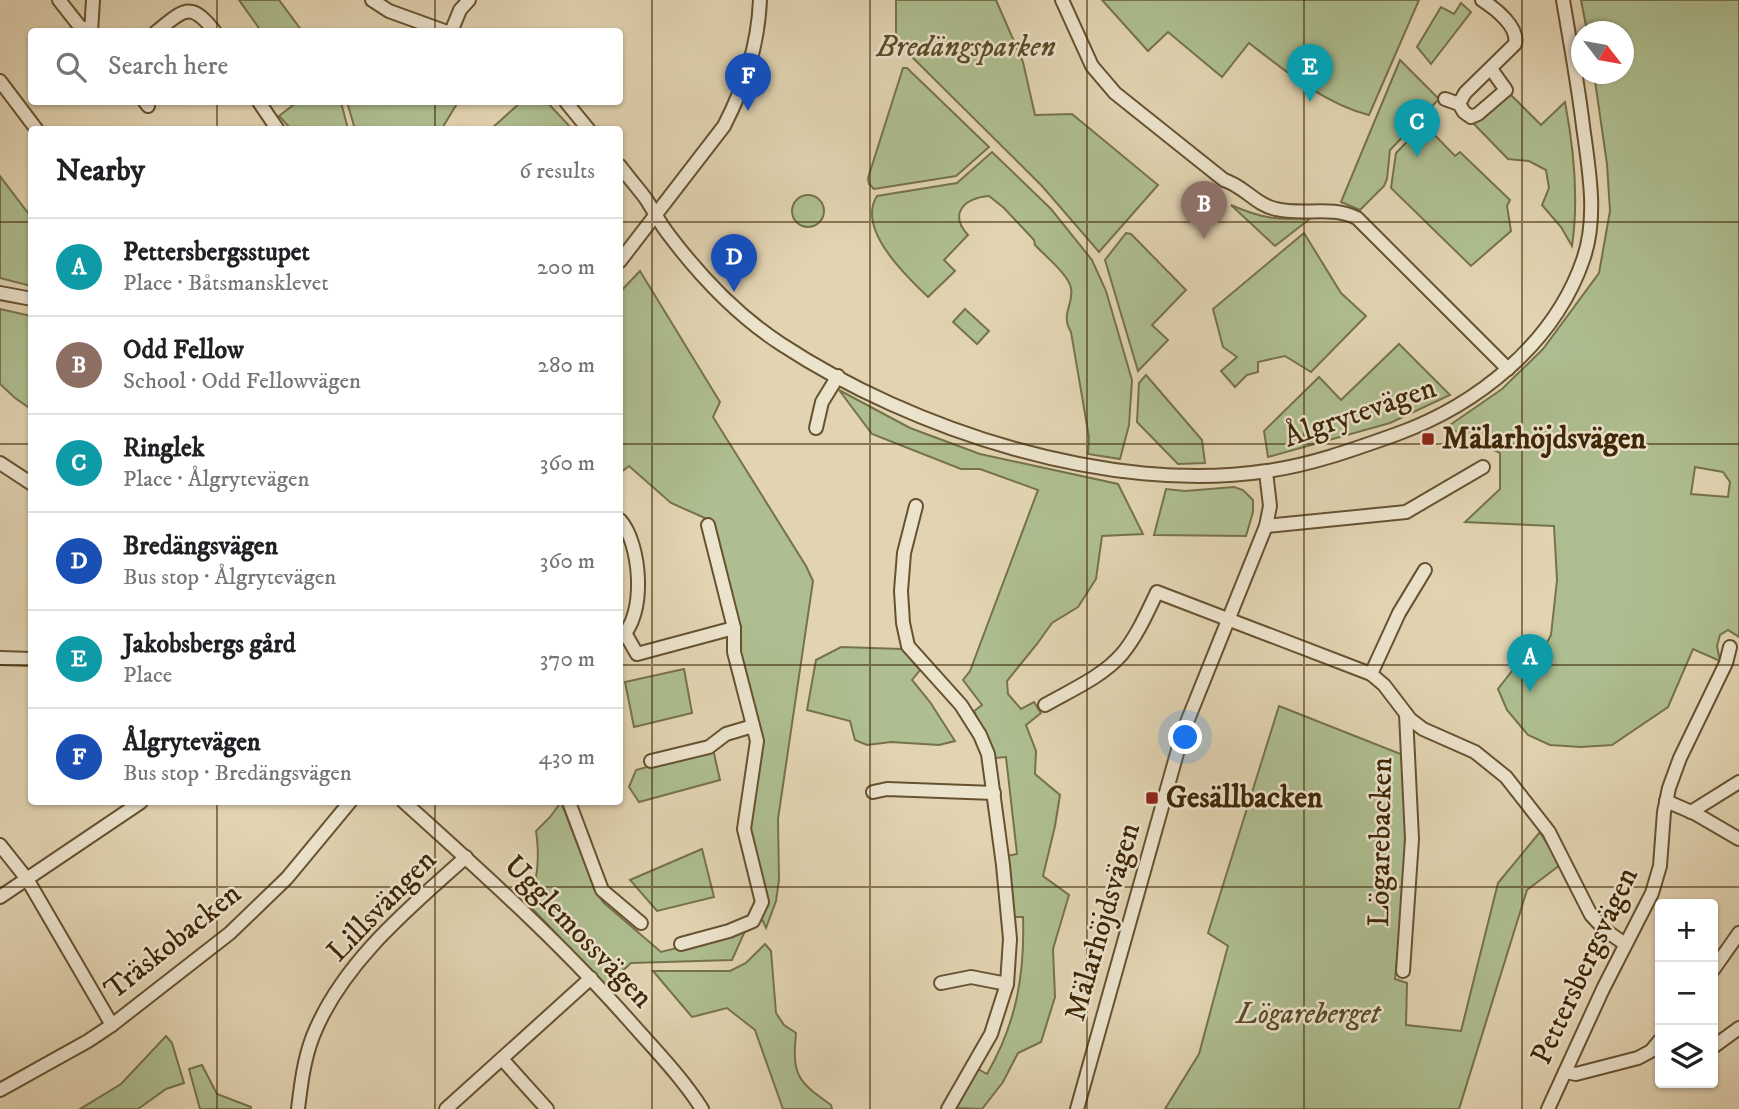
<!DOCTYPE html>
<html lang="en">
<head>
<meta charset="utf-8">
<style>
  body { margin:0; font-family:"IM FELL DW Pica",serif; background:#f6f6f6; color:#202124 }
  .controls { position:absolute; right:21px; bottom:21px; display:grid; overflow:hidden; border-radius:7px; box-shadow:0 2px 5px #0004 }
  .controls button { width:63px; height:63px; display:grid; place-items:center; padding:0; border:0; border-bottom:2px solid #e0e0e0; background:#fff; color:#202124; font:35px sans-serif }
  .compass { position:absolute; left:1571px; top:21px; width:63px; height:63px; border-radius:50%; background:#fff; box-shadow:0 2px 5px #0004; rotate:121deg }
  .you { position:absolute; left:1186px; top:738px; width:24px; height:24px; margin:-18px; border:5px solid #fff; border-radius:50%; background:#1a73e8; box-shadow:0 0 0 10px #1a73e833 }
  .badge { display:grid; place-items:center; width:46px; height:46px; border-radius:50%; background:#2563eb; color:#fff; font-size:23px; font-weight:700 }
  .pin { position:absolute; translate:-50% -58px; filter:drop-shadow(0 2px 4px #0008) }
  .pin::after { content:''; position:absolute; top:37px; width:24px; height:21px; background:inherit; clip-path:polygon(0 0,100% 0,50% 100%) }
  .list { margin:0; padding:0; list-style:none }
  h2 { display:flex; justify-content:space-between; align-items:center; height:91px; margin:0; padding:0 28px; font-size:30px }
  h2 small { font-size:23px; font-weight:400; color:#757577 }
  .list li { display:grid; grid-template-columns:46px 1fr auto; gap:21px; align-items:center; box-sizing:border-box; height:98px; padding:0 28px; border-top:2px solid #e0e0e0 }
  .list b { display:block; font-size:26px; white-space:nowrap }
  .list p { margin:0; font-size:23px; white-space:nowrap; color:#757577 }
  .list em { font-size:23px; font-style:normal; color:#757577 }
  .icon { flex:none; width:38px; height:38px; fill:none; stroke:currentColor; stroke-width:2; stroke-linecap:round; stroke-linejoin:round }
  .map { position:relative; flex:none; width:1739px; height:1109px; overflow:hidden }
  .search { position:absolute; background:#fff; box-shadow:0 2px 5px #0004; left:28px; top:28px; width:595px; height:77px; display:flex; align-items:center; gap:18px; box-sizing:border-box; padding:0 24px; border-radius:7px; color:#757577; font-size:26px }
  .panel { position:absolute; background:#fff; box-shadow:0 2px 5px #0004; left:28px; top:126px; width:595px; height:679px; border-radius:7px }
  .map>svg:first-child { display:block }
  .green { fill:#aebe90; stroke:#76724a; stroke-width:2; fill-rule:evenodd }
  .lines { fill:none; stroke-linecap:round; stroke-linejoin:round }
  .minor-casing { stroke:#675230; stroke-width:16 }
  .minor { stroke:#ece3cd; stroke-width:12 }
  .grid { fill:none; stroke:#3e2605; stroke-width:2; stroke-opacity:0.55 }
  .poi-dot { fill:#8f2418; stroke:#ece3cd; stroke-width:2.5 }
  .labels { text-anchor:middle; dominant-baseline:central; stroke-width:5; stroke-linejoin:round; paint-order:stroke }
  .park-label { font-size:30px; font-style:italic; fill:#5a4c28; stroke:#ece3cd }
  .street-label { font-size:30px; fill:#3e2605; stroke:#ece3cd }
  .poi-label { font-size:30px; font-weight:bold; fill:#3e2605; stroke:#ece3cd; text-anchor:start }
</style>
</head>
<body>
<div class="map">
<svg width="1739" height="1109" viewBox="0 0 1739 1109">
  <rect width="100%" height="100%" fill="#e2d4b2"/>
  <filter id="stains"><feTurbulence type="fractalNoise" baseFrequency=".00286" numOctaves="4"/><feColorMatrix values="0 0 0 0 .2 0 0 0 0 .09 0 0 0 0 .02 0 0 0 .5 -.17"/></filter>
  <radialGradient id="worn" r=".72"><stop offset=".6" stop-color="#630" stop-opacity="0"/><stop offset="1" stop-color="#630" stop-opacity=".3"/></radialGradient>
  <g class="green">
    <path d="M239 0H279L302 31H261Z"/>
    <path d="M896 0H996L1023 62 1035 115 1072 114 1158 185 1099 252 1042 186 896 41Z"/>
    <path d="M1102 0H1419L1369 115C1325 104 1285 71 1249 43L1222 77 1168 32 1148 51Z"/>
    <path d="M1581 0H1739V637L1728 630 1720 635 1717 646 1720 661 1693 649 1668 707 1612 745 1581 747 1550 745 1528 735 1507 710 1498 689 1512 671 1539 658 1551 635 1557 580 1554 526 1465 522 1500 489V453L1447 427 1502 389 1543 349 1599 273 1610 211 1607 164 1594 74H1624V32L1587 31ZM1695 467 1723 472 1730 482 1728 497 1691 494Z"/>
    <path d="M1461 3 1471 12 1431 64 1417 47 1441 7 1454 14Z"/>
    <path d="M1400 60 1439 99 1390 150 1387 179 1384 186 1360 210 1341 202Z"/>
    <path d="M903 68H907L989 147 956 176 874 189 869 184 868 178Z"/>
    <path d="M1506 90 1541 125 1565 102C1574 149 1579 198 1572 246L1561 227 1542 205 1549 188 1546 170 1529 161 1508 159 1473 123Z"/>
    <path d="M297 102H341L348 129H291L279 116Z"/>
    <path d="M347 102H458L441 130 355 129Z"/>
    <path d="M521 102H547L572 129H491Z"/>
    <path d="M1424 124 1455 156 1460 152 1510 200 1507 206 1511 231 1471 266 1391 188 1396 153Z"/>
    <path d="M992 152 1051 209 1092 260 1106 291 1132 380 1129 425 1120 459 1088 454 1089 437 1071 332C1060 313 1074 306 1071 288 1069 275 1044 255 1035 245L1034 240 1004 208 989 196C965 198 948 213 968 235L944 260 955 271 928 297C907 277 856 229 877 196L957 183Z"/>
    <path d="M0 176 31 217V286L0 278Z"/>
    <circle cx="808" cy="211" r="16"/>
    <path d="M1231 205C1263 219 1277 220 1311 218L1275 246Z"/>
    <path d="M1126 233 1131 234 1186 290 1152 325 1168 340 1138 371 1105 260Z"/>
    <path d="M1304 233 1341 293 1366 316 1311 372 1285 356 1258 362V372L1247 375 1235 387 1221 371 1237 357 1223 347 1213 309Z"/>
    <path d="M640 271 720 402 713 417 806 566 813 581 778 819 779 880 776 901 766 928 761 917 749 829 761 748 740 655 739 625 714 522 671 503 629 466 620 473V292Z"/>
    <path d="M0 309 31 316V409L15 398 0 384Z"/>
    <path d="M965 309 989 331 977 344 953 322Z"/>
    <path d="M1399 344 1450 395 1390 423 1268 457 1264 431 1319 377 1341 400Z"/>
    <path d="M1146 375 1202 440 1205 463 1178 464 1137 422 1139 383Z"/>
    <path d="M839 390 910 428 980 454 1118 484 1143 534 1102 536 1096 579 1078 607 1052 623 1037 644 1007 681 1008 694 1021 709 1034 702 1041 713 1026 725 1036 751 1035 774 1060 795 1055 826 1043 876 1069 895 1053 949 1055 997 1041 1042 1018 1053 1003 1082 982 1109 956 1108 978 1069 987 1074C1016 1024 1025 975 1023 917H1013L1007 856 1017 854 1006 757 995 758 974 711 982 705 963 680 970 671 1038 490 980 469H961L872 434Z"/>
    <path d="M1234 487 1243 490 1253 500V512L1246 536 1154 535 1166 489 1185 491Z"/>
    <path d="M841 647 902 649 920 670 912 680 930 702 955 741 939 745 891 742 867 745 855 740 850 721 807 710 816 660Z"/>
    <path d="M684 669 692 713 634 727 625 682Z"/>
    <path d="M1279 706 1403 755 1407 836 1405 882 1395 979 1407 983 1406 1025 1461 1031 1498 883 1540 832 1560 865 1527 890 1459 1109H1165L1199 1054 1228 946 1208 933Z"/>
    <path d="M713 749 720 780 639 802 629 787 636 770Z"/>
    <path d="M561 802 597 894 604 903 661 952 745 931 732 960 631 963 606 986 525 901C540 886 539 850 536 831L550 817Z"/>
    <path d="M702 849 714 897 657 911 630 880Z"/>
    <path d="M765 944 771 951 776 1013 784 1025 796 1033C792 1075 797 1081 831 1105L832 1109H783L755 1030 727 1008 692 1017 653 971H730L746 963Z"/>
    <path d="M166 1036 172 1043 184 1083 166 1089 138 1109H80L121 1084Z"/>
    <path d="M202 1065 217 1094 251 1107V1109H200L189 1069Z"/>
  </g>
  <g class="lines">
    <defs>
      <g id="minor">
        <path d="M59 0 81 28H90"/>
        <path d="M372 0 389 11 447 32"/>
        <path d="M1062 0 1092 66 1115 93 1224 180C1244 186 1256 205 1276 209 1303 216 1331 205 1357 218L1508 369"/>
        <path d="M91 32 93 0"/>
        <path d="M156 32C184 10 190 0 215 32"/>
        <path d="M451 32 460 10 469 0"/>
        <path d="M0 81 37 130"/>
        <path d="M1445 99 1459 104 1464 112 1471 117 1478 114 1506 90 1491 69"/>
        <path d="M145 102 148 106"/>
        <path d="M259 102 278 130"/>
        <path d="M566 102 589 130"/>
        <path d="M1459 104 1465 93 1515 44C1519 27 1496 9 1482 0"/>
        <path d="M620 166C628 177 638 188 646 199 654 211 660 224 669 235 700 276 738 316 781 344 912 430 1110 495 1267 471 1311 465 1355 449 1397 434 1477 405 1554 344 1583 260 1598 218 1589 170 1583 126 1578 84 1570 42 1563 0"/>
        <path d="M620 261 724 126C745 85 758 46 760 0"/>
        <path d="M0 293 32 299"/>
        <path d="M816 428 822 402 838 376"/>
        <path d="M0 463 32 484"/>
        <path d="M916 506 904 553 901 591 903 623 908 646 961 705 980 735 988 754 1003 865 1010 939 1007 984 991 1034 948 1109"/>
        <path d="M620 520C641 543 647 617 620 638"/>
        <path d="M1266 526 1406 512 1483 467"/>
        <path d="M625 633 637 654 734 628"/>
        <path d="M0 658 32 659"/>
        <path d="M1371 674 1399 613 1425 570"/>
        <path d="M1045 705C1071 690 1102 677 1122 654 1137 636 1147 613 1157 592L1371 674 1384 685 1410 719 1423 729 1475 752 1506 777 1549 832 1591 915 1605 930 1625 944"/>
        <path d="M651 761 709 747 726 734 753 726"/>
        <path d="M873 792 887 789 994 793"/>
        <path d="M1666 801 1696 814 1739 839"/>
        <path d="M404 802C484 874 563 945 634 1026 658 1053 683 1079 702 1109"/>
        <path d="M569 802 602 890 641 923"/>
        <path d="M1691 812 1739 782"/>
        <path d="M0 845 27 879 112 1025"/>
        <path d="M0 897 141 802"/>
        <path d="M681 944 729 931 753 921 762 902 744 829 757 741 734 652V628L708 525"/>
        <path d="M1713 970 1739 933"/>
        <path d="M1403 971 1412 839 1406 714"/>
        <path d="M941 983 971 977 1007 984"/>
        <path d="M1713 1047 1739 1028"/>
        <path d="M502 1059 547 1109"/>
        <path d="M1565 1072 1576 1074 1638 1058 1651 1051 1660 1040"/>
        <path d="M0 1090 88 1041 112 1025 230 933 287 878 350 802"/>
        <path d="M298 1109C301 1084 304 1059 313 1036 342 963 409 908 466 857"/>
        <path d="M446 1109 591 978"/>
        <path d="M1077 1109 1183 732 1266 526 1270 506 1266 472"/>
        <path d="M1548 1109 1603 989 1652 893 1660 866 1664 812 1669 788 1680 758 1726 663 1730 647"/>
      </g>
    </defs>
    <use href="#minor" class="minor-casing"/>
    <use href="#minor" class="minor"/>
  </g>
  <path class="grid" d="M217 0V32M435 0V32M652 0V1109M870 0V1109M1087 0V1109M1304 0V1109M1522 0V1109M217 102V130M435 102V130M0 222H32M620 222H1739M0 444H32M620 444H1739M0 665H32M620 665H1739M217 802V1109M435 802V1109M0 887H1739"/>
  <g class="poi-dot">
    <rect x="1421" y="432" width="14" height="14" rx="3.5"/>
    <rect x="1145" y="791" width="14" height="14" rx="3.5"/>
  </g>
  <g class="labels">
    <g class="park-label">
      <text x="966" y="47">Bredängsparken</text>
      <text x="1308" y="1014">Lögareberget</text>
    </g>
    <g class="street-label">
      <text transform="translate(1360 413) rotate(-19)">Ålgrytevägen</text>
      <text transform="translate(1381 842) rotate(-89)">Lögarebacken</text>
      <text transform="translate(382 906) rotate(-46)">Lillsvängen</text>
      <text transform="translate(1103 922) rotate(-74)">Mälarhöjdsvägen</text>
      <text transform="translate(578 932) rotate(46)">Ugglemossvägen</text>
      <text transform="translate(173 942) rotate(-39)">Träskobacken</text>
      <text transform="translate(1585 966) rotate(-65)">Pettersbergsvägen</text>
    </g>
    <g class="poi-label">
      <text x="1442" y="439">Mälarhöjdsvägen</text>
      <text x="1166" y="798">Gesällbacken</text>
    </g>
  </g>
  <rect width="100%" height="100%" filter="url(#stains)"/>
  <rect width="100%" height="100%" fill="url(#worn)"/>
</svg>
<div class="controls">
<button>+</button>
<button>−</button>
<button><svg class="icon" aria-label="layers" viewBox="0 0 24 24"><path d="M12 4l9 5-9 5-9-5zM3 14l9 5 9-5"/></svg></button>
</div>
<svg class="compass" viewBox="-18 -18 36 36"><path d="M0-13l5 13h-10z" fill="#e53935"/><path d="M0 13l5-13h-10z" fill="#757577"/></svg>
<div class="you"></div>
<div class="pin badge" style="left:1530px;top:692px;background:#0f9aa8">A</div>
<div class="pin badge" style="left:1204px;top:239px;background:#8d6e63">B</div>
<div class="pin badge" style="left:1417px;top:157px;background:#0f9aa8">C</div>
<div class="pin badge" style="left:734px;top:292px;background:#1a4fb4">D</div>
<div class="pin badge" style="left:1310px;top:102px;background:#0f9aa8">E</div>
<div class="pin badge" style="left:748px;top:111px;background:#1a4fb4">F</div>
<div class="search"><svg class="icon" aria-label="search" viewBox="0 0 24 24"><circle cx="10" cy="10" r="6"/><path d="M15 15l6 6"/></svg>Search here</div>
<section class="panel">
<h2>Nearby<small>6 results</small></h2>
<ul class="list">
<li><span class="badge" style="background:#0f9aa8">A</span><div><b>Pettersbergsstupet</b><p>Place · Båtsmansklevet</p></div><em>200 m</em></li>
<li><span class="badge" style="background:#8d6e63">B</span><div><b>Odd Fellow</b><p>School · Odd Fellowvägen</p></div><em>280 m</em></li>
<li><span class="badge" style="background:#0f9aa8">C</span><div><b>Ringlek</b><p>Place · Ålgrytevägen</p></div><em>360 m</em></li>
<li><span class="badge" style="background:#1a4fb4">D</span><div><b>Bredängsvägen</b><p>Bus stop · Ålgrytevägen</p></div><em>360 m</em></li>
<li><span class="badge" style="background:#0f9aa8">E</span><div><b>Jakobsbergs gård</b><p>Place</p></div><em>370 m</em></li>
<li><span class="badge" style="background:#1a4fb4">F</span><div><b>Ålgrytevägen</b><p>Bus stop · Bredängsvägen</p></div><em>430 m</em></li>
</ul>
</section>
</div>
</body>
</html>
